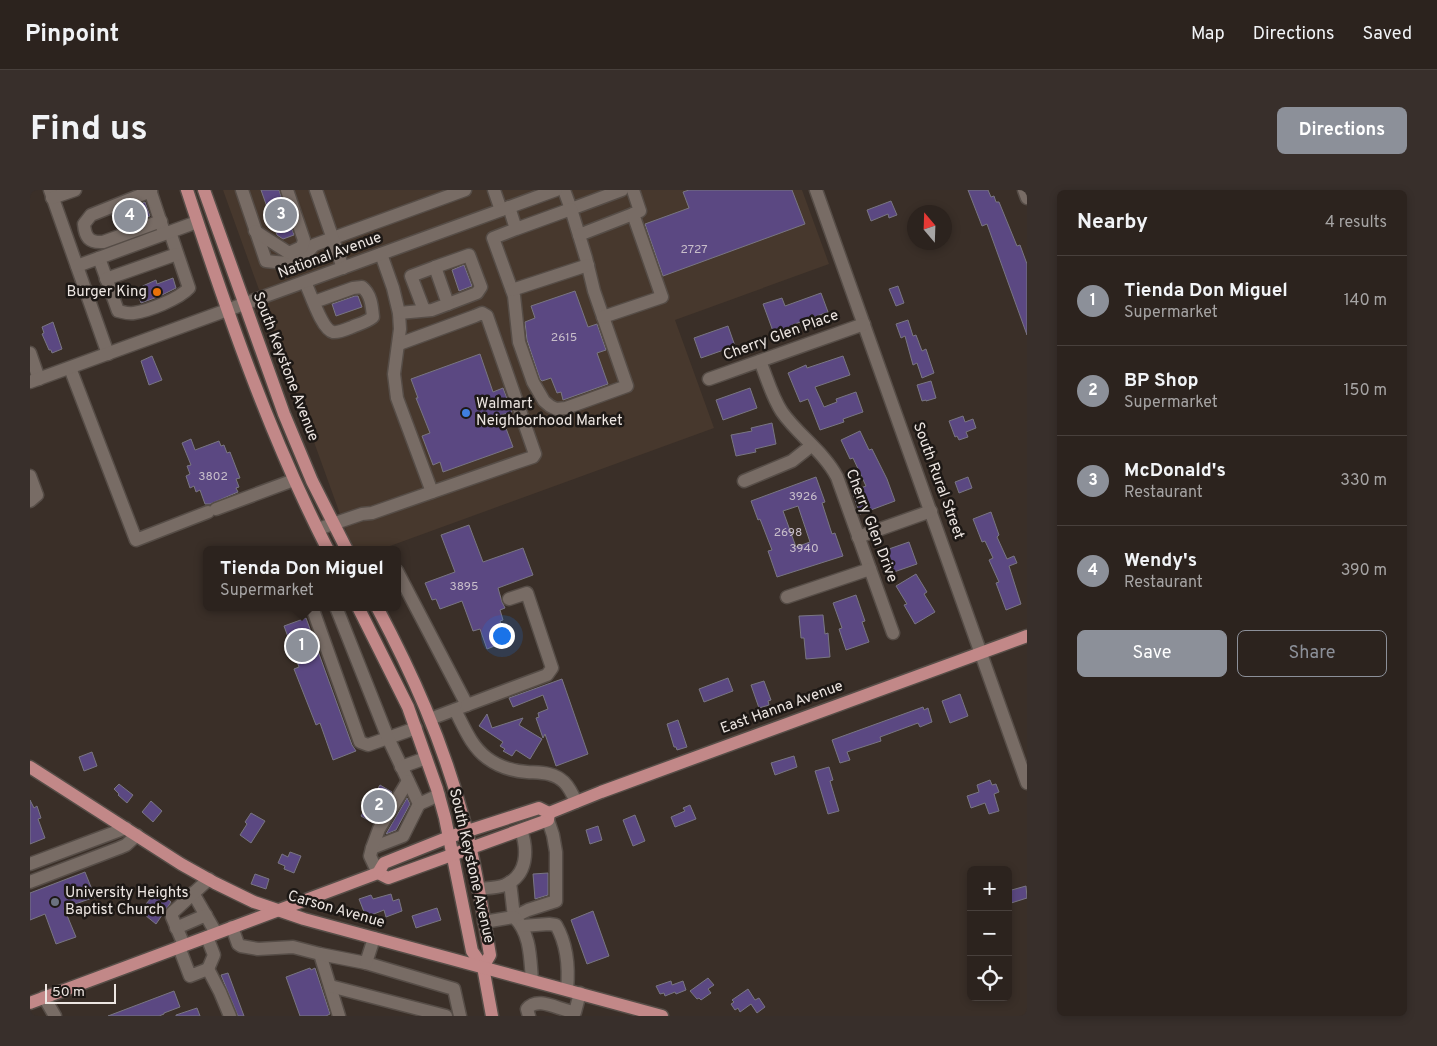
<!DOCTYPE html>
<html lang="en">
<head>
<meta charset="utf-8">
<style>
  body { margin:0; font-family:Overpass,sans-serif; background:#382f2b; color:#f1f3f6 }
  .controls { position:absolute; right:15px; bottom:15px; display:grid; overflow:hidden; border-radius:8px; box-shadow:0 2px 8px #0003 }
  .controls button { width:45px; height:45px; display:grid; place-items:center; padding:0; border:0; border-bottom:1px solid #48403c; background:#2c231e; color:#f1f3f6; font:25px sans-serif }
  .compass { position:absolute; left:877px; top:15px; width:45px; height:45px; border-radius:50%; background:#2c231e; box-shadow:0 2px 8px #0003; rotate:341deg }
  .scale { position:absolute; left:15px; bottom:12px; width:71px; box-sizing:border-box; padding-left:5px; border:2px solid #ede6e2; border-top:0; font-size:14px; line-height:18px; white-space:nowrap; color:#ede6e2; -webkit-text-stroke:4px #1d1815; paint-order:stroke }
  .you { position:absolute; left:471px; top:445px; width:18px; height:18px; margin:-12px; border:4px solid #fff; border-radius:50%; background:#1a73e8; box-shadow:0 0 0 8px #1a73e833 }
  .badge { display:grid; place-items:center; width:32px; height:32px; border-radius:50%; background:#8c9099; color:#fff; font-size:16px; font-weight:700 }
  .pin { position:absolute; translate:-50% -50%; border:2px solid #fff; box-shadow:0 1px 5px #0006 }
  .popup { position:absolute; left:173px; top:356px; width:198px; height:65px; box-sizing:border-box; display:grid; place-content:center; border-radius:8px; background:#2c231e; filter:drop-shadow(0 1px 4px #0005); font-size:16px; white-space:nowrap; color:#a6a4a4 }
  .popup b { font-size:19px; color:#f1f3f6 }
  .popup::after { content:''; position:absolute; left:50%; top:100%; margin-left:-10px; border:10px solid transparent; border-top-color:#2c231e }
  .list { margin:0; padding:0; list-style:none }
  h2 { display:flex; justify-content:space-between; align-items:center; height:65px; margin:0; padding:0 20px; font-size:21px }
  h2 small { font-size:16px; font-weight:400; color:#a6a4a4 }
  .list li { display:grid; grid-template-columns:32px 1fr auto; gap:15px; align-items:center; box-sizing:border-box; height:90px; padding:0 20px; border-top:1px solid #48403c }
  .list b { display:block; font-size:19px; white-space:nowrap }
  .list p { margin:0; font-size:16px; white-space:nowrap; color:#a6a4a4 }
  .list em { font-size:16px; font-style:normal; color:#a6a4a4 }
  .actions { display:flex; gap:10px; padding:15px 20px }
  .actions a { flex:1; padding:11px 0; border:1px solid #8c9099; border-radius:8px; text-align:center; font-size:18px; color:#8c9099 }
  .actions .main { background:#8c9099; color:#fff }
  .icon { flex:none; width:28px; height:28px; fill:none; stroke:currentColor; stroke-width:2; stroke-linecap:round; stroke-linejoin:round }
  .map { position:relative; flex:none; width:997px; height:826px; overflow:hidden; border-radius:8px }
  header { display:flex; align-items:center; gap:30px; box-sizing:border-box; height:70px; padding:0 25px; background:#2c231e; border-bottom:1px solid #48403c }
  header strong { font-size:24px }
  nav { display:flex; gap:28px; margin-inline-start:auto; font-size:18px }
  .intro { display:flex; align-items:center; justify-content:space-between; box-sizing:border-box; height:120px; padding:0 30px }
  h1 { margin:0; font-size:35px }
  .button { padding:12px 22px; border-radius:8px; background:#8c9099; color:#fff; font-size:18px; font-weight:700 }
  main { display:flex; gap:30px; padding:0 30px }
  aside { flex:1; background:#2c231e; border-radius:8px; box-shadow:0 2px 8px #0003 }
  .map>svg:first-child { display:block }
  .built { fill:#47382d }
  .building { fill:#5b4882; stroke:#797682; fill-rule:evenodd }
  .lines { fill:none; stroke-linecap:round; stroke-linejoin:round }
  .minor-casing { stroke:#564d47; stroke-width:15 }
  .major-casing { stroke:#564d47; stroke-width:15 }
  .minor { stroke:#786c65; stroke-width:12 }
  .major { stroke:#c28888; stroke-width:12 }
  .food-dot { fill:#e8710a; stroke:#1d1815; stroke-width:2 }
  .shop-dot { fill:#3f7fe0; stroke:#1d1815; stroke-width:2 }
  .worship-dot { fill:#6b7280; stroke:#1d1815; stroke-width:2 }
  .labels { text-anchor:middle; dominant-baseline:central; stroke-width:5; stroke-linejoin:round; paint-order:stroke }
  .number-label { font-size:12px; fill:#c8beca }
  .street-label { font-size:15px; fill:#ede6e2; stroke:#1d1815 }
  .poi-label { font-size:15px; fill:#ede6e2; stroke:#1d1815; text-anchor:start }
</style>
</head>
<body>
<header>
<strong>Pinpoint</strong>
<nav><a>Map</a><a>Directions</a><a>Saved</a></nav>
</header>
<div class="intro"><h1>Find us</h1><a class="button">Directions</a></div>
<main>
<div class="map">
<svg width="997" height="826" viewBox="0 0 997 826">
  <rect width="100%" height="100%" fill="#3a2f28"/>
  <path class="built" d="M193 0H772L799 74 645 130 684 238 349 360H323Z"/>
  <g class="building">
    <path d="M231 0H249L264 45 253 49 247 45Z"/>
    <path d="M659 0H762L775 34 633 86 615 34 659 18 653 2Z"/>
    <path d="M938 0H958L961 7 964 6 966 12H969L987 56 990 55 997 74V145L957 34 952 36Z"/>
    <path d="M861 11 867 25 859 28 858 24 841 31 837 20Z"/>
    <path d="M115 12 120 26 87 38 82 25Z"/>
    <path d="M434 75 442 96 429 101 422 80Z"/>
    <path d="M143 88 146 98 130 106 111 113 106 99 126 90 127 94Z"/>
    <path d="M868 96 874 113 866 116 859 99Z"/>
    <path d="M545 101 558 137 567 134 576 160 567 163 578 194 533 210 531 202 527 203 521 188 512 191 510 189 497 150 495 132 505 128 501 116Z"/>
    <path d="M791 103 798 122 762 135 763 137 744 144 733 114 752 108 755 116Z"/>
    <path d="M325 106H328L332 117 306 126 302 114Z"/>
    <path d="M878 130 883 146 886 145 892 161 896 159 904 183 892 188 887 173 883 175 875 146 871 148 866 134Z"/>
    <path d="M23 132 32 159 22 163 21 160H19L12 144 14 143 12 137Z"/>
    <path d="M698 136 705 156 671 168 664 148Z"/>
    <path d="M450 164 463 202 473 198 482 222 471 225 483 257 413 282 410 272 403 275 392 246 400 243 386 208H388L381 189Z"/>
    <path d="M122 166 132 190 119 195 111 171Z"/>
    <path d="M813 166 820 185 785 197 794 217 807 212 806 209 826 202 833 222 813 229 814 232 790 240 778 209 770 212 758 183 776 175 777 178Z"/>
    <path d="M901 191 906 208 896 211V210L892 211 887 195Z"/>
    <path d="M720 198 727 218 693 230 686 210Z"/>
    <path d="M933 226 935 232 943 229 946 238 936 242 938 247 929 250 927 246 925 247 919 231Z"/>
    <path d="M742 233 746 254 725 259 726 262 706 266 701 245 722 241 721 238Z"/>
    <path d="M830 241 839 260 842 259 857 289 865 311 830 324 822 301 836 296 823 268 820 269 811 250Z"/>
    <path d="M161 249 165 260 189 251 191 256 194 255 197 263 200 262 210 288 206 289 209 297 206 298 208 302 180 314H175L170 300 166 302 164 296 160 298 156 286 160 284 157 276 161 275 152 253Z"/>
    <path d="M786 287 795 312 792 313 802 344 805 343 813 366 747 387 738 361 742 360 730 329 728 330 721 311ZM768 316 780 352 766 357 753 321Z"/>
    <path d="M938 287 942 298 929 303 925 292Z"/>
    <path d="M961 322 969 345 967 347 977 369 984 366 987 373 979 376 991 414 976 420 966 393 969 392 959 370 963 368 955 351 952 352 943 329Z"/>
    <path d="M439 335 453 372 493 358 503 385 468 398 472 412 475 418 470 420 473 430 470 431 477 451 457 459 450 439 443 441 432 411 410 419 406 409 402 410 395 393 425 382 411 345Z"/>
    <path d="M879 352 887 374 861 383 853 361Z"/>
    <path d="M886 384 897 402 894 404 905 422 885 434 874 415 877 414 866 396Z"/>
    <path d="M826 405 835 431 832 432 839 452 816 460 809 439 812 438 803 413Z"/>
    <path d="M793 425 795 444 798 443 800 467 776 469 774 448H771L769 426Z"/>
    <path d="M276 428 322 555 326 561 303 570 290 533 286 535 264 479 269 477 254 436Z"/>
    <path d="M698 488 703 501 674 512 669 499Z"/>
    <path d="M532 489 558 564 526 576 515 544 513 548 506 528 509 527 508 523 518 519 513 505 483 517 479 508Z"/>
    <path d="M734 491 741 510 738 511 739 515 729 518 721 495Z"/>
    <path d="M930 504 938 526 920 533 912 511Z"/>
    <path d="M893 517 894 520 898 518 902 532 890 537 888 533 850 547 851 551 817 562 820 570 810 573 802 550Z"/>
    <path d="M457 524 462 538 493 528 489 535 512 549 500 569 486 560 482 566 473 561 475 559 470 556 473 552 449 536Z"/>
    <path d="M648 530 657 557 647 560 646 557H644L637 534Z"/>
    <path d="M62 562 67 576 54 581 49 567Z"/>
    <path d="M764 566 767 577 745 585 741 573Z"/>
    <path d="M799 577 803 590 800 591 809 621 798 624 785 581Z"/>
    <path d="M960 590 962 595 966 594 969 602 964 604 969 621 959 624 955 613 941 618 937 606 949 602 947 595Z"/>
    <path d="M89 594 103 605 97 613 88 605 89 604 84 599Z"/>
    <path d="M350 595 362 602 343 633 331 626Z"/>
    <path d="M377 608 380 614 366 640 356 644Z"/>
    <path d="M0 610 4 618 7 616 11 628 8 629 15 648 0 654Z"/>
    <path d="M121 611 132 621 123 632 112 622Z"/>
    <path d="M660 615 666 629 645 637 641 627 655 621 653 618Z"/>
    <path d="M221 623 235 631 221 653 210 645 217 634 215 632Z"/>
    <path d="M605 625 615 651 603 656 593 630Z"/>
    <path d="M568 636 572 650 560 654 556 640Z"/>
    <path d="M260 662 271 666 264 683 254 679 255 676 248 673 252 664 258 667Z"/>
    <path d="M55 682 65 707 34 718 46 747 26 754 15 724 0 730V703Z"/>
    <path d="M518 683V705L505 709 503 684Z"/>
    <path d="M225 684 239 689 236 699 221 694Z"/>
    <path d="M996 696 997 708 978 714V701Z"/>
    <path d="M127 701 141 712 126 734 110 721Z"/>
    <path d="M361 704 363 711 369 709 372 721 356 727 354 720 336 727 329 709 341 705 343 709Z"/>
    <path d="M407 718 411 730 386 738 382 726Z"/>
    <path d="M563 721 579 766 557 774 541 730Z"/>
    <path d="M280 778 281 780 285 778 300 824 296 826H270L256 787Z"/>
    <path d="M198 783 214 826H208L191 785Z"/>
    <path d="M678 788 684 795 678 799 681 803 671 810 669 808 667 809 660 801Z"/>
    <path d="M641 791 642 795 653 791 656 800 646 804 645 802 635 806 634 803 630 804 626 796Z"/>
    <path d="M718 799 725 810 729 808 735 817 727 823 721 814 710 822 708 818 705 820 701 814 704 812 702 810Z"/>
    <path d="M144 801 150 817 134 823V824L129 826H78Z"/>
    <path d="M167 818 170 826H146V825Z"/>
  </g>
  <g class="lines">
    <defs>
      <g id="minor">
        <path d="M20 0 78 164"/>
        <path d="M120 0 133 39"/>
        <path d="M212 0 236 71C262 74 266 76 284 55L435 0"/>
        <path d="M286 0 313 78"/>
        <path d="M464 0 471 20"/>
        <path d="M534 0 541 19 592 0"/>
        <path d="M786 0 997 593"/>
        <path d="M994 0 997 8"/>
        <path d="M121 1 61 25 54 34C55 47 59 53 73 52L131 31"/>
        <path d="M22 8 45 0"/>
        <path d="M479 17 486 39 541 19 556 68 564 101 597 196 536 218 526 219 520 216 514 211 503 192 489 152 484 106 463 48 486 39"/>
        <path d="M225 41 259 63 272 57 274 50 257 0"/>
        <path d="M549 45 603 24"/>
        <path d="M351 64 363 98 369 123 370 139 364 184 367 208 402 302"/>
        <path d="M69 68 88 121C93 122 98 124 104 123 118 121 149 109 159 98L140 42"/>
        <path d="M47 76 167 32"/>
        <path d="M405 77 439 65 451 97 447 103 418 114"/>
        <path d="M76 89 147 64"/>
        <path d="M275 92C280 102 292 140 303 142 308 143 317 139 322 137 329 134 337 132 343 127 342 116 341 104 332 97L323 98 284 112"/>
        <path d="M482 100 558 75"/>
        <path d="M369 123 402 120 418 114 405 77 381 86 394 120"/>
        <path d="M573 127 632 107 603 24 610 21 603 0"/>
        <path d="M0 163 9 189"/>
        <path d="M730 171C737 188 742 207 752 222 768 245 794 262 807 287L863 443"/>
        <path d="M40 178 106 350 178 322"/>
        <path d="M679 189 834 134"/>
        <path d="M0 192 526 0"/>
        <path d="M0 286 7 305 0 311"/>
        <path d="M714 291 762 271 781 256"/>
        <path d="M186 319 264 290"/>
        <path d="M288 339 332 324 342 323 488 272 503 267 505 264 457 126 452 123 445 126 369 154"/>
        <path d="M828 347 901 321"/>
        <path d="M367 381 437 515 400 529"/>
        <path d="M757 407 840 379"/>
        <path d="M282 417 330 552 338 555 386 538"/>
        <path d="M306 417 358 548 389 614 373 646 342 658 340 666 348 683"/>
        <path d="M437 515 517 485 522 478 497 403 479 409"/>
        <path d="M425 520C434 537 441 556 457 568 469 577 483 581 497 582 511 583 523 582 534 592 539 597 543 605 546 612"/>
        <path d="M371 577 396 568"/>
        <path d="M389 614 409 605"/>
        <path d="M342 658 349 639 378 591"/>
        <path d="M0 674 96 638"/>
        <path d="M0 692 89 658 96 655 107 645"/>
        <path d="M480 692 484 727 498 720 526 711V662L523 645 518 630"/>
        <path d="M448 699C457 698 467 698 475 695 498 685 498 660 491 640"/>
        <path d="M163 703 186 743"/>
        <path d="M454 732 484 727C501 744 500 768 502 790"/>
        <path d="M492 736 519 734 526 735C537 754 539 779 537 800"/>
        <path d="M202 737 208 754 211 756 228 759 263 757 290 764 309 826"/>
        <path d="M146 738 176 725"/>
        <path d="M177 747 184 765 178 779"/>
        <path d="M154 755 142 727V723L179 689"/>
        <path d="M149 757 160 786 178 779 190 802 200 826"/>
        <path d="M290 764 336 773 424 799 430 826"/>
        <path d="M336 773 344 748"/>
        <path d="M300 796 416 826"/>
        <path d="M14 807 25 826"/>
        <path d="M499 826 497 819C508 805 530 821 545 822L550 803"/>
      </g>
      <g id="major">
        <path d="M157 0C197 122 239 245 298 360"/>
        <path d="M174 0 254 224 282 291 317 360"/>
        <path d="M328 417 378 517 407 599 415 628 442 761 453 777 462 826"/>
        <path d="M347 417C383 485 412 550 432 624 445 670 452 718 460 765L453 777"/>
        <path d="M0 577 151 674 185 693 224 712 274 729 632 826"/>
        <path d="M519 623 571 602 997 446"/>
        <path d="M348 683 358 688 518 630 519 623"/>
        <path d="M0 813 348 683 354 673 419 647 509 618 519 623"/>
      </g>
    </defs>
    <use href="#minor" class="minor-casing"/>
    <use href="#major" class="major-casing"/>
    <use href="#minor" class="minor"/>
    <use href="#major" class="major"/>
  </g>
  <circle class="food-dot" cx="127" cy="102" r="5"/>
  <circle class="shop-dot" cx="436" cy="223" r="5"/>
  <circle class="worship-dot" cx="25" cy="712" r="5"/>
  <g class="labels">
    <g class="number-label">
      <text x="664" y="60">2727</text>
      <text x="534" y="148">2615</text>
      <text x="183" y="287">3802</text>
      <text x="773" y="307">3926</text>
      <text x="758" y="343">2698</text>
      <text x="774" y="359">3940</text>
      <text x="434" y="397">3895</text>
    </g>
    <g class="street-label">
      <text transform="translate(300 66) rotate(-20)">National Avenue</text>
      <text transform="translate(751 146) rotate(-20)">Cherry Glen Place</text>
      <text transform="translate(255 177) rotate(69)">South Keystone Avenue</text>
      <text transform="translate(908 291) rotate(70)">South Rural Street</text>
      <text transform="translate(841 336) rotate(69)">Cherry Glen Drive</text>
      <text transform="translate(752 518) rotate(-20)">East Hanna Avenue</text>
      <text transform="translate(441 676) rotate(77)">South Keystone Avenue</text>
      <text transform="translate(306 720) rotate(16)">Carson Avenue</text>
    </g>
    <g class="poi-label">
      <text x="117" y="102" text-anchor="end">Burger King</text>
      <text x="446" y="214">Walmart<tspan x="446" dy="17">Neighborhood Market</tspan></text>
      <text x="35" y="703">University Heights<tspan x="35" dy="17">Baptist Church</tspan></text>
    </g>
  </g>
</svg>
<div class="controls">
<button>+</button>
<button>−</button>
<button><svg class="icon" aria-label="locate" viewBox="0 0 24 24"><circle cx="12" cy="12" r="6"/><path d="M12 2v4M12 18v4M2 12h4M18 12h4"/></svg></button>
</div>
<svg class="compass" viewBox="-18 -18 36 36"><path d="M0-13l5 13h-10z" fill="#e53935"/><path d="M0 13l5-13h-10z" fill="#a6a4a4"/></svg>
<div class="scale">50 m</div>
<div class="you"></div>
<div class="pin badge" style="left:272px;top:456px">1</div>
<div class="popup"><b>Tienda Don Miguel</b>Supermarket</div>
<div class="pin badge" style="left:349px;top:616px">2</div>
<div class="pin badge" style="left:251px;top:25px">3</div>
<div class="pin badge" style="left:100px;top:26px">4</div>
</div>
<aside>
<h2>Nearby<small>4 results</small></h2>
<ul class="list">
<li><span class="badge">1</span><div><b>Tienda Don Miguel</b><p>Supermarket</p></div><em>140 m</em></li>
<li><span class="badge">2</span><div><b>BP Shop</b><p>Supermarket</p></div><em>150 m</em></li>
<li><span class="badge">3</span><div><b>McDonald's</b><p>Restaurant</p></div><em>330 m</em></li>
<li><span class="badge">4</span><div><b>Wendy's</b><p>Restaurant</p></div><em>390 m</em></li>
</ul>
<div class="actions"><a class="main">Save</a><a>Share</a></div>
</aside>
</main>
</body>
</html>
